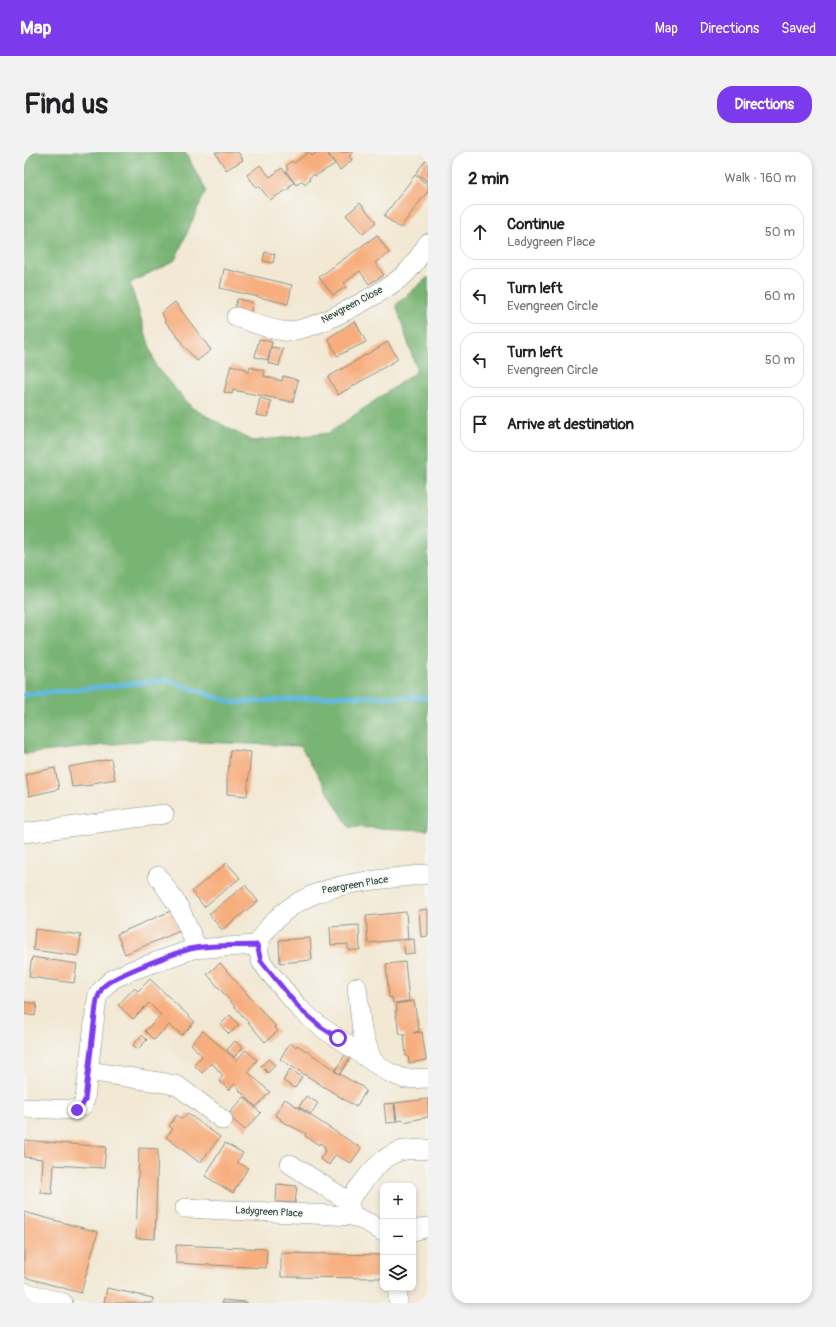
<!DOCTYPE html>
<html lang="en">
<head>
<meta charset="utf-8">
<style>
  body { margin:0; font-family:Pangolin,sans-serif; background:#f2f2f2; color:#202124 }
  .controls { position:absolute; right:12px; bottom:12px; display:grid; overflow:hidden; border-radius:8px; box-shadow:0 2px 6px #0003 }
  .controls button { width:36px; height:36px; display:grid; place-items:center; padding:0; border:0; border-bottom:1px solid #e0e0e0; background:#fff; color:#202124; font:20px sans-serif }
  .stop { position:absolute; width:12px; height:12px; margin:-9px; border:3px solid #7c3aed; border-radius:50%; background:#fff }
  .stop.end { background:#7c3aed; border-color:#fff; box-shadow:0 1px 4px #0008 }
  .list { margin:0; padding:0; list-style:none }
  h2 { display:flex; justify-content:space-between; align-items:center; height:52px; margin:0; padding:0 16px; font-size:17px }
  h2 small { font-size:13px; font-weight:400; color:#757577 }
  .list li { display:grid; grid-template-columns:26px 1fr auto; gap:12px; align-items:center; box-sizing:border-box; height:56px; margin:0 8px 8px; padding:0 8px; border:1px solid #e0e0e0; border-radius:16px }
  .list b { display:block; font-size:15px; white-space:nowrap }
  .list p { margin:0; font-size:13px; white-space:nowrap; color:#757577 }
  .list em { font-size:13px; font-style:normal; color:#757577 }
  .icon { flex:none; width:22px; height:22px; fill:none; stroke:currentColor; stroke-width:2; stroke-linecap:round; stroke-linejoin:round }
  .map { position:relative; flex:none; width:404px; height:1151px; overflow:hidden; border-radius:16px }
  header { display:flex; align-items:center; gap:24px; box-sizing:border-box; height:56px; padding:0 20px; background:#7c3aed; color:#fff }
  header strong { font-size:19px }
  nav { display:flex; gap:22px; margin-inline-start:auto; font-size:14px }
  .intro { display:flex; align-items:center; justify-content:space-between; box-sizing:border-box; height:96px; padding:0 24px }
  h1 { margin:0; font-size:28px }
  .button { padding:10px 18px; border-radius:16px; background:#7c3aed; color:#fff; font-size:14px; font-weight:700 }
  main { display:flex; gap:24px; padding:0 24px }
  aside { flex:1; background:#fff; border-radius:16px; box-shadow:0 2px 6px #0003 }
  .map>svg:first-child { display:block }
  .forest { fill:#78b473; stroke:#4c7854 }
  .lines { fill:none; stroke-linecap:round; stroke-linejoin:round }
  .stream { stroke:#63b9e0; stroke-width:5 }
  .building { fill:#f7ad7d }
  .minor-casing { stroke:#889284; stroke-width:20 }
  .minor { stroke:#fff; stroke-width:19 }
  .route { stroke:#7c3aed; stroke-width:5 }
  .labels { text-anchor:middle; dominant-baseline:central; stroke-width:3; stroke-linejoin:round; paint-order:stroke }
  .street-label { font-size:10px; fill:#1f3d34; stroke:#f6f6f2 }
</style>
</head>
<body>
<header>
<strong>Map</strong>
<nav><a>Map</a><a>Directions</a><a>Saved</a></nav>
</header>
<div class="intro"><h1>Find us</h1><a class="button">Directions</a></div>
<main>
<div class="map">
<svg width="404" height="1151" viewBox="0 0 404 1151">
  <rect width="100%" height="100%" fill="#f6f6f2"/>
  <filter id="ink" filterUnits="userSpaceOnUse"><feTurbulence type="fractalNoise" baseFrequency=".025" numOctaves="2"/><feDisplacementMap in="SourceGraphic" scale="8" xChannelSelector="R" yChannelSelector="G"/><feConvolveMatrix kernelMatrix="1 2 1 2 8 2 1 2 1" color-interpolation-filters="sRGB"/></filter>
  <filter id="wash" filterUnits="userSpaceOnUse"><feTurbulence type="fractalNoise" baseFrequency=".012" numOctaves="4" result="noise"/><feDisplacementMap in="SourceGraphic" scale="16" xChannelSelector="R" yChannelSelector="G"/><feGaussianBlur stdDeviation="0.9" result="paint"/><feColorMatrix in="noise" values="0 0 0 0 0 0 0 0 0 0 0 0 0 0 0 0 0 1.4 0 .05"/><feComposite in="paint" operator="in"/></filter>
  <g filter="url(#wash)">
    <rect width="100%" height="100%" fill="#f2e8d3"/>
    <path class="forest" d="M0 0H161L182 38 151 108 106 131 132 215 168 256 228 289 305 281 393 219 372 153 404 125V678L325 675 276 594 128 588 0 602Z"/>
    <g class="lines">
      <path class="stream" d="M0 543 142 528 210 551 316 544 404 546"/>
    </g>
    <g id="blocks">
      <g class="building">
        <path d="M191 0H214L219 8 202 18Z"/>
        <path d="M285 0 288 4 293 0H302L311 12 291 24 290 22 285 26 286 28 281 33 278 29 272 33 262 19 264 17 262 14 268 9 270 11Z"/>
        <path d="M303 0H330L325 4 328 8 316 18Z"/>
        <path d="M402 8 404 10V30L392 21Z"/>
        <path d="M236 13 246 25 258 16 270 31 265 34 266 36 246 48 235 34 233 36 223 23Z"/>
        <path d="M391 23 404 33V39L376 76 360 64Z"/>
        <path d="M336 51 352 70 339 82 322 63Z"/>
        <path d="M353 83 365 101 351 111 360 123 345 132 336 119 320 131 323 134 309 143 295 125Z"/>
        <path d="M241 100 251 102 249 111 239 109Z"/>
        <path d="M200 117 268 133 264 152 196 136Z"/>
        <path d="M213 147 228 150 226 165 210 162Z"/>
        <path d="M151 150 187 198 173 209 157 191 158 190 140 168 141 167 137 161Z"/>
        <path d="M331 169 342 190 313 204 304 186Z"/>
        <path d="M235 187 248 190 244 208 231 205Z"/>
        <path d="M364 190 374 207 314 243 304 225Z"/>
        <path d="M247 195 259 197 255 214 244 211Z"/>
        <path d="M207 213 222 217V220H225L226 215 241 219 240 224 258 229 259 224 274 228 269 250 209 238 208 242 200 240Z"/>
        <path d="M236 246 247 249 244 265 232 263Z"/>
        <path d="M206 598 227 600 223 644 203 642V621H204Z"/>
        <path d="M87 607 91 627 69 631V633L48 635 45 615Z"/>
        <path d="M31 616 35 637 5 644 2 622Z"/>
        <path d="M203 711 216 726 180 755 168 739Z"/>
        <path d="M221 733 234 749 198 778 185 762Z"/>
        <path d="M404 757V784L397 785 395 758Z"/>
        <path d="M147 759 156 779 101 802 93 782Z"/>
        <path d="M382 760 384 787 344 791 342 764Z"/>
        <path d="M335 773 336 798H324V792L307 793 306 775Z"/>
        <path d="M11 777 57 783 54 804 9 798Z"/>
        <path d="M286 786 288 808 256 811 255 788Z"/>
        <path d="M390 787 391 801 381 802 379 788Z"/>
        <path d="M8 805 53 812 50 831 5 825Z"/>
        <path d="M381 810 385 849 369 851 368 845 365 846 362 812Z"/>
        <path d="M196 811 251 874 250 875 254 879 241 890 183 822Z"/>
        <path d="M126 827 171 870 158 883 145 873 130 888 121 879 137 863 125 851 109 867 94 853 110 836 114 839Z"/>
        <path d="M390 849 395 879 389 881 398 880 402 908 385 911 384 904H382L380 882H376L371 859H373L372 852Z"/>
        <path d="M1 850 13 852 11 864 0 862Z"/>
        <path d="M206 863 215 873 205 882 196 873Z"/>
        <path d="M179 879 212 908 222 898 233 908 224 920 246 940 232 955 215 938 216 937 211 932 205 938 195 929 199 924 189 912H186L178 921 170 913 178 904 167 892Z"/>
        <path d="M118 883 123 888 114 897 109 893Z"/>
        <path d="M211 889 219 896 210 905 203 898Z"/>
        <path d="M266 891 272 895 273 893 312 918 310 919 337 934 342 939 332 955 256 907Z"/>
        <path d="M321 903 326 906 316 922 311 919Z"/>
        <path d="M244 907 251 913 244 921 237 914Z"/>
        <path d="M266 917 278 925 271 936 259 929Z"/>
        <path d="M282 944 294 951 287 962 275 955Z"/>
        <path d="M220 945 237 961 221 978 204 963Z"/>
        <path d="M261 947 337 996 327 1011 311 1003 305 1013 296 1007 302 998 300 997 301 995 296 991 295 993 281 984 282 982 256 968 257 967 251 963Z"/>
        <path d="M404 947V965L380 970 379 968 373 969 371 951Z"/>
        <path d="M370 951 372 970 362 971 360 952Z"/>
        <path d="M163 961 196 985 176 1011 142 985 149 977 145 974 153 963 158 967Z"/>
        <path d="M0 988 82 995 80 1016 30 1013 28 1042 17 1041 19 1007 0 1005Z"/>
        <path d="M201 991 219 1001 213 1010 224 1016 209 1041 181 1024Z"/>
        <path d="M115 996 134 997 131 1087 112 1086Z"/>
        <path d="M253 1032 273 1034 271 1051 252 1050Z"/>
        <path d="M0 1060 74 1080 57 1141 0 1125Z"/>
        <path d="M152 1093 243 1097 242 1116 152 1111Z"/>
        <path d="M257 1101 359 1103V1126L257 1125Z"/>
        <path d="M83 1136 129 1146 128 1151H80Z"/>
        <path d="M198 1148 223 1150V1151H198Z"/>
      </g>
    </g>
  </g>
  <g filter="url(#ink)">
    <use href="#blocks" fill-opacity="0" stroke="#889284" stroke-width="1"/>
    <g class="lines">
      <defs>
        <g id="minor">
          <path d="M212 165C226 169 244 178 259 179 287 182 358 141 380 123 390 114 397 102 404 91"/>
          <path d="M0 681 140 662"/>
          <path d="M134 724 155 755 173 796"/>
          <path d="M233 793 237 809 245 820 276 857 297 875 364 920 381 927 404 926"/>
          <path d="M233 793C267 729 340 730 404 722"/>
          <path d="M333 835 338 879 349 910"/>
          <path d="M64 919 141 931 154 934 199 968"/>
          <path d="M0 956 53 958 58 954 61 947 72 854 74 843 80 835 89 827 106 819 169 797 233 793"/>
          <path d="M266 1012 324 1049 329 1064 345 1071 359 1080"/>
          <path d="M324 1049C339 1032 353 1006 376 999 384 997 395 998 404 997"/>
          <path d="M161 1056 329 1064"/>
          <path d="M389 1079 404 1075"/>
          <path d="M374 1136V1151"/>
          <path d="M0 1140 39 1151"/>
        </g>
      </defs>
      <use href="#minor" class="minor-casing"/>
      <use href="#minor" class="minor"/>
    </g>
  </g>
  <g class="lines" filter="url(#ink)">
    <path class="route" d="M53 958 58 954 61 948 72 854C73 846 75 840 80 834 91 823 155 799 171 796 191 793 212 794 233 793L237 809 276 857 297 875 314 886"/>
  </g>
  <g class="labels">
    <g class="street-label">
      <text transform="translate(328 153) rotate(-28)">Newgreen Close</text>
      <text transform="translate(331 733) rotate(-10)">Peargreen Place</text>
      <text transform="translate(245 1060) rotate(3)">Ladygreen Place</text>
    </g>
  </g>
</svg>
<div class="controls">
<button>+</button>
<button>−</button>
<button><svg class="icon" aria-label="layers" viewBox="0 0 24 24"><path d="M12 4l9 5-9 5-9-5zM3 14l9 5 9-5"/></svg></button>
</div>
<div class="stop" style="left:314px;top:886px"></div>
<div class="stop end" style="left:53px;top:958px"></div>
</div>
<aside>
<h2>2 min<small>Walk · 160 m</small></h2>
<ul class="list">
<li><svg class="icon" aria-label="ahead" viewBox="0 0 24 24"><path d="M12 20V5M6 11l6-6 6 6"/></svg><div><b>Continue</b><p>Ladygreen Place</p></div><em>50 m</em></li>
<li><svg class="icon" aria-label="left" viewBox="0 0 24 24"><path d="M17 20v-9H6M10 6l-5 5 5 5"/></svg><div><b>Turn left</b><p>Evengreen Circle</p></div><em>60 m</em></li>
<li><svg class="icon" aria-label="left" viewBox="0 0 24 24"><path d="M17 20v-9H6M10 6l-5 5 5 5"/></svg><div><b>Turn left</b><p>Evengreen Circle</p></div><em>50 m</em></li>
<li><svg class="icon" aria-label="arrive" viewBox="0 0 24 24"><path d="M6 21V4h12l-3 4 3 4H6"/></svg><div><b>Arrive at destination</b></div></li>
</ul>
</aside>
</main>
</body>
</html>
